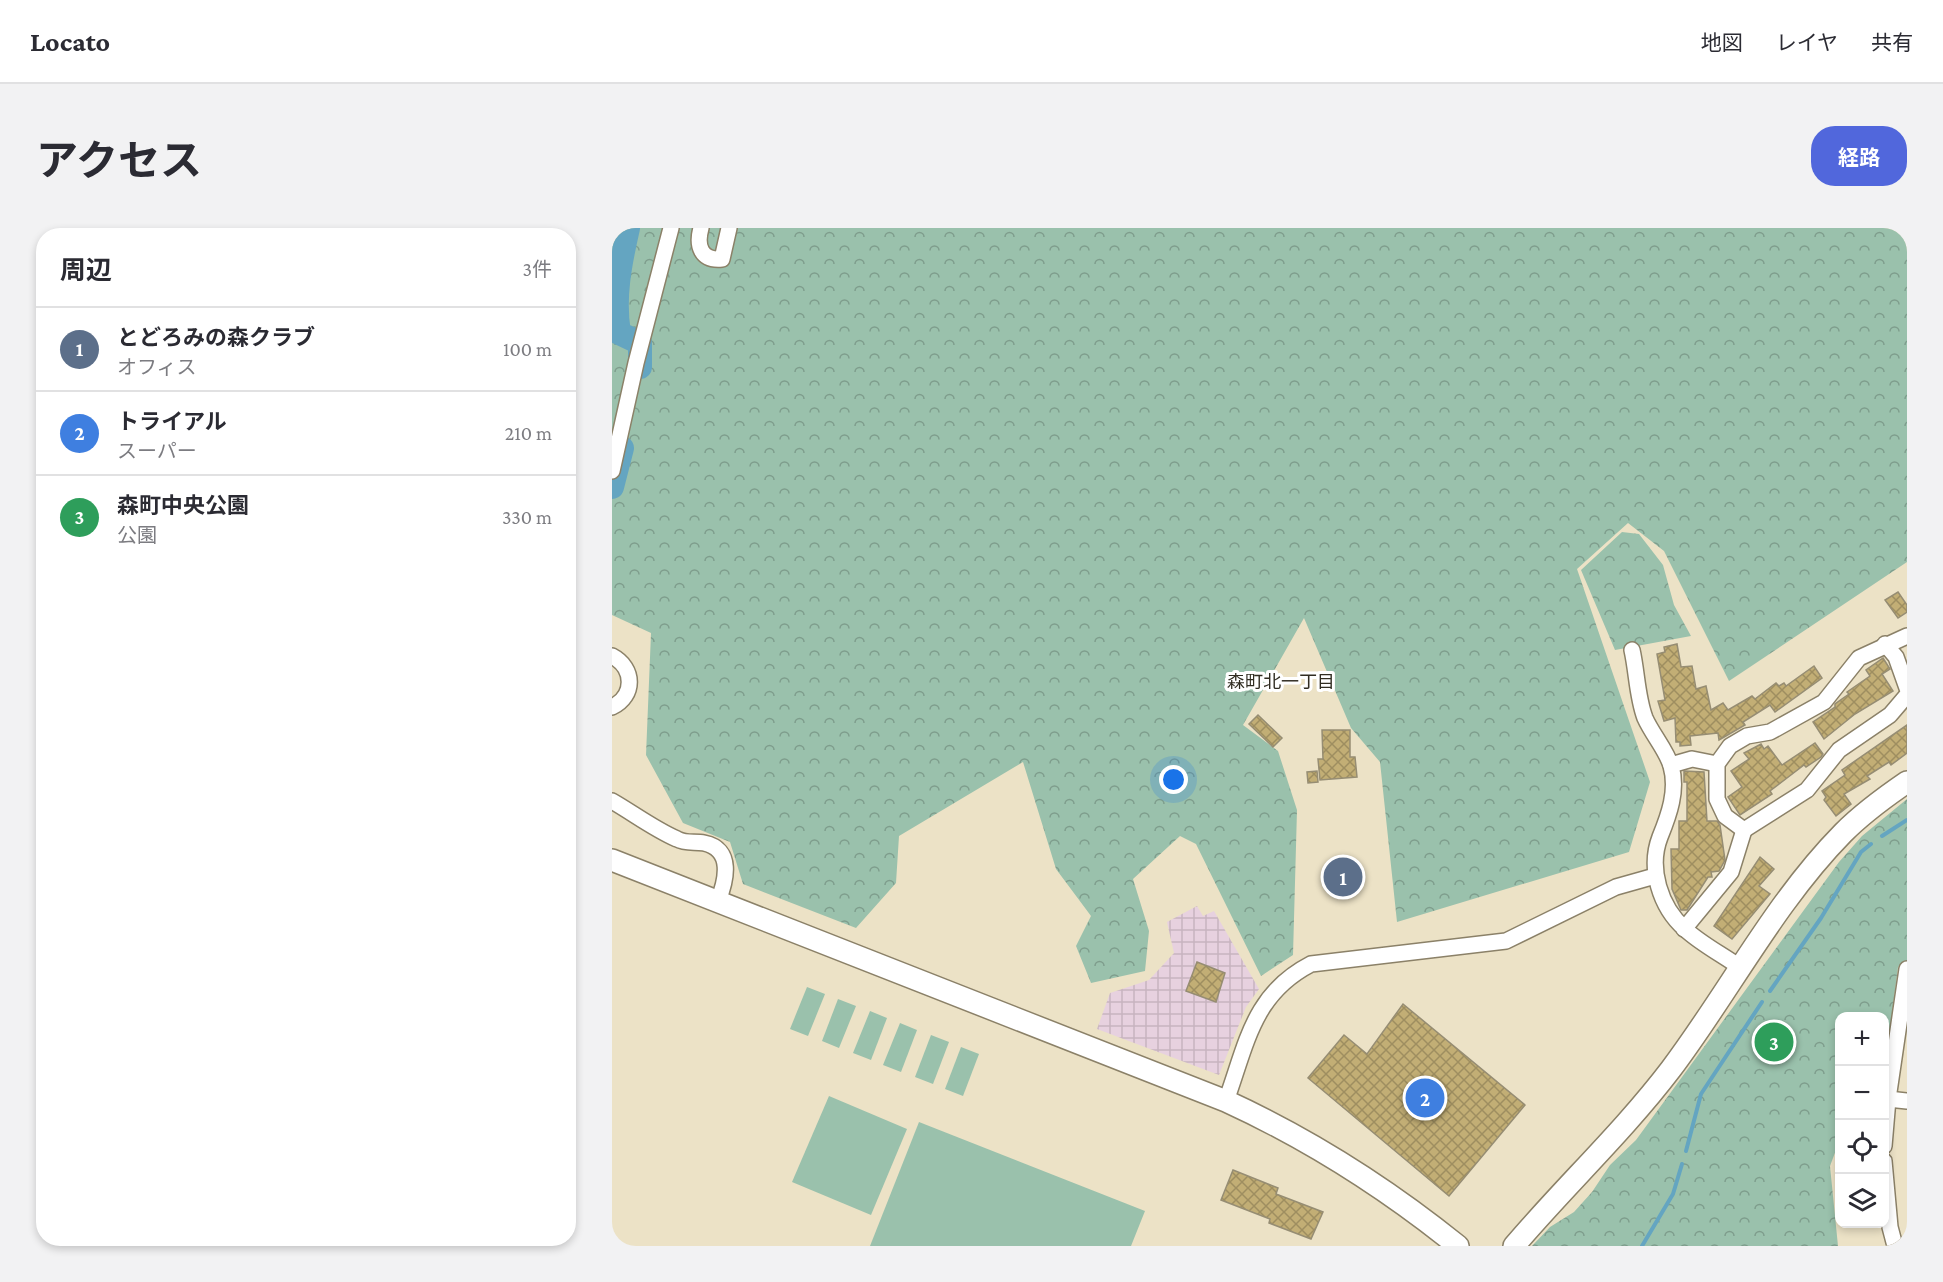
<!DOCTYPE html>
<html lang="ja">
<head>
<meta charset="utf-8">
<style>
  body { margin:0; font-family:"Crimson Pro","Noto Sans JP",serif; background:#f2f2f3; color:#2b2b33 }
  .controls { position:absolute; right:18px; bottom:18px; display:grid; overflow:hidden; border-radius:12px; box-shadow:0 3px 9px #0003 }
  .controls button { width:54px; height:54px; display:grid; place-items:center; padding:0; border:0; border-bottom:2px solid #e1e1e2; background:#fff; color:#2b2b33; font:30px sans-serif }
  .you { position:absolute; left:562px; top:552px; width:21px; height:21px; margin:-15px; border:4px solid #fff; border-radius:50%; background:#1a73e8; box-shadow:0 0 0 9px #1a73e833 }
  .badge { display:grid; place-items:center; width:39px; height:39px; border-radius:50%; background:#5167dc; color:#fff; font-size:20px; font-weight:700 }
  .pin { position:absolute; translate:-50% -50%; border:3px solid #fff; box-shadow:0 2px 6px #0006 }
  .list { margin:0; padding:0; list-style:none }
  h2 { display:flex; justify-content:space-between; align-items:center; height:78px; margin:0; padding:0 24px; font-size:26px }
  h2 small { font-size:20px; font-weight:400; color:#7c7c81 }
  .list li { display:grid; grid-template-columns:39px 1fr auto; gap:18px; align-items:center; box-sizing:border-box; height:84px; padding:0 24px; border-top:2px solid #e1e1e2 }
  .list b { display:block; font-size:22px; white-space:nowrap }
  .list p { margin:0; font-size:20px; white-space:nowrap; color:#7c7c81 }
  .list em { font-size:20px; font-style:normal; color:#7c7c81 }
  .icon { flex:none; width:33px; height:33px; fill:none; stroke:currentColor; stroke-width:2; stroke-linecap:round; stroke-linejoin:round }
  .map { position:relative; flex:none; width:1295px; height:1018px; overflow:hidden; border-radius:24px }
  header { display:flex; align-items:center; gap:36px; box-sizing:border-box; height:84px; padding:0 30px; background:#fff; border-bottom:2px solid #e1e1e2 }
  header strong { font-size:28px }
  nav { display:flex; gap:33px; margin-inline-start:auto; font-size:21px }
  .intro { display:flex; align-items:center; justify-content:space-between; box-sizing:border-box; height:144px; padding:0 36px }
  h1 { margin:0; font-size:42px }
  .button { padding:15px 27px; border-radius:24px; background:#5167dc; color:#fff; font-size:21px; font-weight:700 }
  main { display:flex; gap:36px; padding:0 36px }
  aside { flex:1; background:#fff; border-radius:24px; box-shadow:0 3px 9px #0003 }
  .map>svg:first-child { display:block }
  .industrial { fill:url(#industrial-grid) }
  .green { fill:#9ac1ac }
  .forest { fill:url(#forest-crowns) }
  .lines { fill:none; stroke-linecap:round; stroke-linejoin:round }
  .stream { stroke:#64a5c1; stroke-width:4 }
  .river { stroke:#64a5c1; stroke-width:24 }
  .building { fill:url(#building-cross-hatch); stroke:#968d73; stroke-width:1.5 }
  .street-casing { stroke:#8b8168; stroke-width:18 }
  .secondary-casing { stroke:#8b8168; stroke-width:24 }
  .street { stroke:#fff; stroke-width:15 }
  .secondary { stroke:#fff; stroke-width:21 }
  .labels { text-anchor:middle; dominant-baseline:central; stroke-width:6; stroke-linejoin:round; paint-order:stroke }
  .neighbourhood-label { font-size:18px; fill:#312d22; stroke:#fff }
</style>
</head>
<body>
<header>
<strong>Locato</strong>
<nav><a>地図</a><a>レイヤ</a><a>共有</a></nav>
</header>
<div class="intro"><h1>アクセス</h1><a class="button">経路</a></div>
<main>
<aside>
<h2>周辺<small>3件</small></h2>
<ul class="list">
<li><span class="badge" style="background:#5c6f8a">1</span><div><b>とどろみの森クラブ</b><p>オフィス</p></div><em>100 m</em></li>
<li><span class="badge" style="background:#3f7fe0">2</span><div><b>トライアル</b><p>スーパー</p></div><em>210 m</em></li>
<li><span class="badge" style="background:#2e9e5b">3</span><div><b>森町中央公園</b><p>公園</p></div><em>330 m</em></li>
</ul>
</aside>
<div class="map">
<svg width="1295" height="1018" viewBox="0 0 1295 1018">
  <defs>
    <pattern id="industrial-grid" width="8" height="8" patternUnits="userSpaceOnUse" patternTransform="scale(1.5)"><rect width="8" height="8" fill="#e7d1df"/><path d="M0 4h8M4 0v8" fill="none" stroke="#c7b4bf"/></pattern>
    <pattern id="forest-crowns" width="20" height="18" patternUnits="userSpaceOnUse" patternTransform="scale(1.5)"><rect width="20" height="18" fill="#9ac1ac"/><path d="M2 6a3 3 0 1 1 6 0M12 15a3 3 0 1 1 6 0" fill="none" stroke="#7e9d8c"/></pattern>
    <pattern id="building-cross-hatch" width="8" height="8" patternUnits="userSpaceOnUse" patternTransform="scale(1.5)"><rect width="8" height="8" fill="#c2ae75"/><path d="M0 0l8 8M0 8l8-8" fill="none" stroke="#9e8e60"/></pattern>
  </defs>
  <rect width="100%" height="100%" fill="#ece2c6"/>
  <path class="industrial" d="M585 678 591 688 602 683 647 761 634 779 607 847 485 801 498 765 537 752 562 725 555 694Z"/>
  <g class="green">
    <path d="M195 759 213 766 196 808 178 801Z"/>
    <path d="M226 771 244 778 227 820 210 813Z"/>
    <path d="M258 783 275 790 259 832 241 825Z"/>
    <path d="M288 795 305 802 289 844 271 837Z"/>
    <path d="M319 807 337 814 321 856 303 849Z"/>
    <path d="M349 819 367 826 351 868 333 861Z"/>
    <path d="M217 868 295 901 259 987 180 954Z"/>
    <path d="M307 894 533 983 519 1018H258Z"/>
  </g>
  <g class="forest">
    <path d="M0 0H1295V334L1117 453 1052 323 1016 295 965 341 1038 554 1017 624 785 694 768 534 739 500 692 390 631 497 666 523 685 582 681 727 649 748 584 616 568 608 521 651 537 703 533 743 479 755 464 718 479 688 444 641 411 534 287 608 284 655 244 700 131 656 118 614 71 595 34 527 39 405 0 387Z"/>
    <path d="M1010 304 1027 306 1051 337 1062 377 1079 408 1003 422 969 342Z"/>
    <path d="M1295 571V733L1286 739 1273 840 1272 788H1228L1227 914 1218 938 1226 1018H920L938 999 962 984 980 964 998 937 1024 912 1227 634 1250 608Z"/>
  </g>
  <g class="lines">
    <g class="stream">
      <path d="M1270 608 1295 592"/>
      <path d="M1158 763 1209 690 1249 624 1259 616"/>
      <path d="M1074 923 1089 866 1150 774"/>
      <path d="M1030 1018 1061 966 1070 936"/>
    </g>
    <g class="river">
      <path d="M16 0C8 35 1 70 7 105L28 115V139"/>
      <path d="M0 259 10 220"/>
    </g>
  </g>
  <g class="building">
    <path d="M1286 364 1295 377V384L1286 390 1273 372Z"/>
    <path d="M1065 416 1069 439 1080 438 1084 461 1094 458 1099 482 1111 475 1116 482 1140 468 1143 471 1164 455 1167 458 1172 455 1174 458 1202 438 1210 450 1163 484 1158 477 1131 494 1133 497 1107 512 1106 505 1078 508 1079 517 1068 518V514H1064L1063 490 1052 493 1046 473 1053 472 1045 426 1053 424 1052 419Z"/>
    <path d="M1271 430 1278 441 1270 446 1281 463 1243 486 1212 511 1201 494 1223 479V476L1237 466 1235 464 1258 448 1254 442Z"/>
    <path d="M646 487 670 510 661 519 637 496Z"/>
    <path d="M1295 497V525L1279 537 1277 534 1255 548 1258 551 1232 566 1239 576 1224 588 1212 572 1214 569 1210 563 1233 547 1230 542Z"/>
    <path d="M710 502H738V529H743L745 549 708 552 706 531H711Z"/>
    <path d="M1203 515 1211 526 1209 529 1194 539 1192 537 1158 563 1160 566 1128 587 1116 569 1130 559 1119 543 1137 531 1132 525 1149 516 1152 521 1156 518 1170 537Z"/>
    <path d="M705 543 706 554 696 555 695 544Z"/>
    <path d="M1072 543 1092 544 1095 593H1105L1108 597 1113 632 1107 643 1099 644 1100 649H1096L1075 682H1069L1060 661 1059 621H1067V593H1075V554H1072Z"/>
    <path d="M1148 629 1162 641 1147 658 1158 666 1120 711 1102 698Z"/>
    <path d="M585 734 613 745 604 774 574 763Z"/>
    <path d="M791 776 913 877 837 968 696 850 732 807 755 826Z"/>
    <path d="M621 942 666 960 664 966 711 984 699 1011 657 995 658 991 609 972Z"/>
  </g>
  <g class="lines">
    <defs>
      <g id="street">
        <path d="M89 0C84 18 89 33 110 31L117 0"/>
        <path d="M0 243 24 135 59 0"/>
        <path d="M1295 408 1247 430 1212 474 1158 504 1135 508 1118 518 1105 536V571L1113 588 1132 602 1195 562 1227 522 1278 487 1295 467"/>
        <path d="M1273 416 1284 429 1295 460"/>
        <path d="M1020 422C1025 444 1025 469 1033 490 1040 506 1055 523 1059 538 1066 562 1057 587 1048 609 1036 640 1048 679 1073 701 1089 716 1111 727 1129 740"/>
        <path d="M0 428C23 440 23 468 0 479"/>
        <path d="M1059 537 1080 531 1105 536"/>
        <path d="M0 573C21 585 42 601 65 611 74 616 83 613 92 615 122 621 114 653 106 673"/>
        <path d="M1072 701 1119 644 1132 602"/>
        <path d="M1276 871 1295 873"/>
        <path d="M614 873C635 815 641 766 699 736L894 713 1004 659 1043 648"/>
        <path d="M1272 918 1276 871 1295 741"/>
        <path d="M1272 933 1278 999 1283 1018"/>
      </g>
      <g id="secondary">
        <path d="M0 632 614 873C699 912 774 960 846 1018"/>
        <path d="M902 1018C953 958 1011 904 1059 841 1117 764 1163 674 1231 605 1250 586 1273 569 1295 554"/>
      </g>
    </defs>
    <use href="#street" class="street-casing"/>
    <use href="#secondary" class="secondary-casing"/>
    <use href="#street" class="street"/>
    <use href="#secondary" class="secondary"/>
  </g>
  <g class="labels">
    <g class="neighbourhood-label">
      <text x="669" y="454">森町北一丁目</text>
    </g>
  </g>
</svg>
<div class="controls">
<button>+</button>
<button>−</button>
<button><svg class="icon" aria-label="locate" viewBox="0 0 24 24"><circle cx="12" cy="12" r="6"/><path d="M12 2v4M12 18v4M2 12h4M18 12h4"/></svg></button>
<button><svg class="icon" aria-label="layers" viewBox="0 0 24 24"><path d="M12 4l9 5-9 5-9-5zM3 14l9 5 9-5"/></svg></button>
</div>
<div class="you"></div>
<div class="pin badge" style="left:731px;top:649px;background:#5c6f8a">1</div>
<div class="pin badge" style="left:813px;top:870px;background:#3f7fe0">2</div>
<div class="pin badge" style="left:1162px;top:814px;background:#2e9e5b">3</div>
</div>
</main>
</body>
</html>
